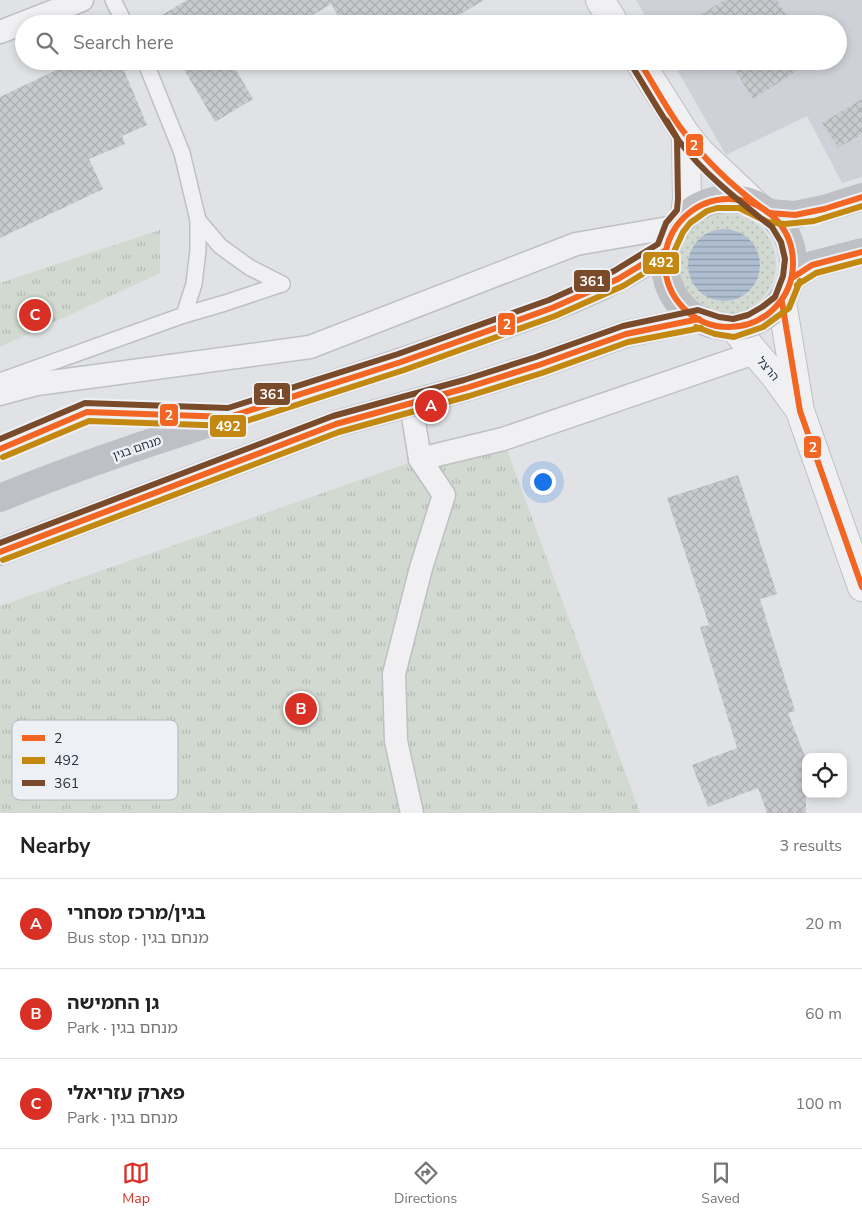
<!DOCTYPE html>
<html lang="en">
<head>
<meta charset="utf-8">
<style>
  body { margin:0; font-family:"Nunito Sans","Noto Sans Hebrew",sans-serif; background:#f6f6f6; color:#222 }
  .controls { position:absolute; right:15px; bottom:15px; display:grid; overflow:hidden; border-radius:10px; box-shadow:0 2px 8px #0003 }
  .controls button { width:45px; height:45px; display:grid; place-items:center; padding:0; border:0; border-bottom:1px solid #e0e0e0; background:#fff; color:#222; font:25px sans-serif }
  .you { position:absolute; left:542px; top:481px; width:18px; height:18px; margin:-12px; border:4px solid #fff; border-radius:50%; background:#1a73e8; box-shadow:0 0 0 8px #1a73e833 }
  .badge { display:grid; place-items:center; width:32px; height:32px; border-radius:50%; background:#d93025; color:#fff; font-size:16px; font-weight:700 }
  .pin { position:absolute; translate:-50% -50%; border:2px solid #fff; box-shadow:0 1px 5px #0006 }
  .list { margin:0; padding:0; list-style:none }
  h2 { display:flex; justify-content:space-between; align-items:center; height:65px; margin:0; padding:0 20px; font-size:21px }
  h2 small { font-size:16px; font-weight:400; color:#767676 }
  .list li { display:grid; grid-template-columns:32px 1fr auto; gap:15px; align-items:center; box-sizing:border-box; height:90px; padding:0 20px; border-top:1px solid #e0e0e0 }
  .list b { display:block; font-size:19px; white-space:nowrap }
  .list p { margin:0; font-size:16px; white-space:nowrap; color:#767676 }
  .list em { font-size:16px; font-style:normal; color:#767676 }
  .icon { flex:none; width:28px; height:28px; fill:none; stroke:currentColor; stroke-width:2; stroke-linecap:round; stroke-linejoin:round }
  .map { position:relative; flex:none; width:862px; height:813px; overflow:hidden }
  .search { position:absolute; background:#fff; box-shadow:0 2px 8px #0003; left:15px; right:15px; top:15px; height:55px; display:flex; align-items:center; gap:12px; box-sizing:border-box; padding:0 18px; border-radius:28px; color:#767676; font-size:19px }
  .sheet { height:335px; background:#fff }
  nav { display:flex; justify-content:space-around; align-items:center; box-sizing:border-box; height:70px; border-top:1px solid #e0e0e0; background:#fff; font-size:14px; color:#767676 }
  nav a { display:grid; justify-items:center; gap:2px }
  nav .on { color:#d93025 }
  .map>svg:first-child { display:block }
  .built { fill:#ced2d8 }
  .grass { fill:url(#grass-dots) }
  .park { fill:url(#park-tufts) }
  .water { fill:url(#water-rules) }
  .building { fill:url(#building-cross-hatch) }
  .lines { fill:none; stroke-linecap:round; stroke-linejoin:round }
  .service-casing { stroke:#bec0c3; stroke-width:18 }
  .pedestrian-casing { stroke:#bec0c3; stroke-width:25 }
  .tertiary-casing { stroke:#bec0c3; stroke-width:30 }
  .service { stroke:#f0f0f2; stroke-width:15 }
  .pedestrian { stroke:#f0f0f2; stroke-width:22 }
  .tertiary { stroke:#f0f0f2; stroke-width:28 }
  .secondary { stroke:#bec0c5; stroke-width:28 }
  .bus-1-casing { stroke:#edf0f5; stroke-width:10 }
  .bus-2-casing { stroke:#edf0f5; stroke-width:10 }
  .bus-3-casing { stroke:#edf0f5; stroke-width:10 }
  .bus-1 { stroke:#f26522; stroke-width:6 }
  .bus-2 { stroke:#c38810; stroke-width:6 }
  .bus-3 { stroke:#7a4b2a; stroke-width:6 }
  .labels { text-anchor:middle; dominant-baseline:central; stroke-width:5; stroke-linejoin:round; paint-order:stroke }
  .street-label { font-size:12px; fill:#282f3e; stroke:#edf0f5 }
  .key { fill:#edf0f5; stroke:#b2b6be; stroke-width:1 }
  .key-label { font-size:14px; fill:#282f3e }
  .line-badge { stroke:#edf0f5; stroke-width:2 }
  .badge-label { font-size:14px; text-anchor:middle; font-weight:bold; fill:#fff }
</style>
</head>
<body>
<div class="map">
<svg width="862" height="813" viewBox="0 0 862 813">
  <defs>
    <pattern id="grass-dots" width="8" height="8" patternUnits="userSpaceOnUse" patternTransform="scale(1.25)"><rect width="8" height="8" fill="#d1d9d0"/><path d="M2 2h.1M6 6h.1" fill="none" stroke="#b3bbb4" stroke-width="1.8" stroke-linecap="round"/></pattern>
    <pattern id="park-tufts" width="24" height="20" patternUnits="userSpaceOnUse" patternTransform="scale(1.25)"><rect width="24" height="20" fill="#d1d9d0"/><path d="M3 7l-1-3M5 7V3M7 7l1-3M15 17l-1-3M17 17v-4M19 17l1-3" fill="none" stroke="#b3bbb4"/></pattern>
    <pattern id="water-rules" width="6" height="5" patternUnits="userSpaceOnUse" patternTransform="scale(1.25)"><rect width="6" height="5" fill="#afbed0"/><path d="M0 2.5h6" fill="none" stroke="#8e9baa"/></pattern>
    <pattern id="building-cross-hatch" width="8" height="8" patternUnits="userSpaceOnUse" patternTransform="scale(1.25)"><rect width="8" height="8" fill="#c8cacd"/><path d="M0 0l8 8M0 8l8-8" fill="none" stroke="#acaeb1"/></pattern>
  </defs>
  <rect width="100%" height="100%" fill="#e0e2e5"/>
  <path class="built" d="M636 0H862V177L842 183 807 116 726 155 672 61H838V24H650Z"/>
  <circle class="grass" cx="725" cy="264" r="51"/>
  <g class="park">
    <path d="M160 230V273L0 347V283Z"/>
    <path d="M503 439 640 813H0V606L420 459Z"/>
  </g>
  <circle class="water" cx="724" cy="265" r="36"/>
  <g class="building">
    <path d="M187 0H484L444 24H343L331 4 298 24H156L154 20Z"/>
    <path d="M724 0H777L792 24H687Z"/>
    <path d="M75 61H120L147 125 122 136 125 144 89 159 103 189 0 238V97Z"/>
    <path d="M179 61H235L232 63 253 99 215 122Z"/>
    <path d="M696 61H720L703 72Z"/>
    <path d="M729 61H812L753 99Z"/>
    <path d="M862 99V134L838 148 822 123Z"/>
    <path d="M738 475 777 594 760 599 795 711 788 713 806 759V813H767L758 788 708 807 692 765 737 748 700 627 709 625 667 498Z"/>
  </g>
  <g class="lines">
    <defs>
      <g id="service">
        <path d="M113 0 125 24"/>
        <path d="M145 61 182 153 198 220V250L194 284 184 315"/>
        <path d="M198 220 220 246 249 267 282 284"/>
        <path d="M0 381 184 315 225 303 282 284"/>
        <path d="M0 449 87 412 210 416"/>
      </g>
      <g id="pedestrian">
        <path d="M0 32 82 0"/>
        <path d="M0 394 37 384 310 347 576 244 674 227"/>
        <path d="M411 404 420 459 444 495 421 568 394 674 396 741 412 813"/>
        <path d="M420 459 503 439 754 353"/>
      </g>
      <g id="tertiary">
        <path d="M600 0 615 24"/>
        <path d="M639 61 686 135 701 153 755 204"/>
        <path d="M685 214 687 200 686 135"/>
        <path d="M782 302 800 411 862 587"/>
        <path d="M734 328 775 376 796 405"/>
      </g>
    </defs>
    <use href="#service" class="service-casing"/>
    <use href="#pedestrian" class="pedestrian-casing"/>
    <use href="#tertiary" class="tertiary-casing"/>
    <use href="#service" class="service"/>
    <use href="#pedestrian" class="pedestrian"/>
    <use href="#tertiary" class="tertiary"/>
    <g class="secondary">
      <circle cx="729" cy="263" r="64"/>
      <path d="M769 213 795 215 824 209 862 197"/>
      <path d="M792 278 812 265 862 252"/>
      <path d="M0 498C146 438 300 398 448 345 505 325 563 307 617 279 634 271 650 260 666 250"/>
      <path d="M0 552 336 424 466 388 539 365 626 334 699 319"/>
    </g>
    <defs>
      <g id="bus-1">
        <path d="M639 61C653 83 665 106 680 127 705 161 735 189 769 213"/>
        <circle cx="729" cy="263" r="64"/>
        <path d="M769 213 795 215 824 209 862 197"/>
        <path d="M792 278 812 265 862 252"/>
        <path d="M782 302 800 411 862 587"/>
        <path d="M0 449 87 412 229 417 401 362 552 308 618 279 666 250"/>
        <path d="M0 552 336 424 466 388 539 365 626 334 699 319"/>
      </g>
      <g id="bus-2">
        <path d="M797 285 816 273 862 261"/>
        <path d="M696 327 715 334 734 337 763 327 789 308 800 281"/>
        <path d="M3 457 89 421 231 426 404 370 555 316 623 286 672 256 683 232 690 223 707 211 717 208H739L768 222 785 224 814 221 862 206"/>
        <path d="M3 560 339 432 469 396 542 373 628 342 701 328"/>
      </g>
      <g id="bus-3">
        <path d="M0 439 85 403 228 408 398 354 549 300 614 271 658 244 666 223 677 210 678 199 677 138 667 121"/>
        <path d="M0 543 333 416 464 380 536 357 623 326 698 310 719 317 733 319 748 315 762 307 775 297 783 276 785 259 781 242 772 227C739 201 705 175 679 141 662 117 647 90 632 66"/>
      </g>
    </defs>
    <use href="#bus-1" class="bus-1-casing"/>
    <use href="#bus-2" class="bus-2-casing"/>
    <use href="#bus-3" class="bus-3-casing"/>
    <use href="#bus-1" class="bus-1"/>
    <use href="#bus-2" class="bus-2"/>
    <use href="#bus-3" class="bus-3"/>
  </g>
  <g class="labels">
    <g class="street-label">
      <text transform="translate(768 369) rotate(50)">הרצל</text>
      <text transform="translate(137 448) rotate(-19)">מנחם בגין</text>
    </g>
  </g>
  <rect x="12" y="720" width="166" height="80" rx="8" class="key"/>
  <rect x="22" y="735" width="23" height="6" fill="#f26522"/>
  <rect x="22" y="757" width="23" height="7" fill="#c38810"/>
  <rect x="22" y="780" width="23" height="6" fill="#7a4b2a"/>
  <g class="key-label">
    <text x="54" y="743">2</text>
    <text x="54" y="765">492</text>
    <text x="54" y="788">361</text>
  </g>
  <g class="line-badge">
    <rect x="685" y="133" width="19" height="24" rx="5" fill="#f26522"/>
    <rect x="642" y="251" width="38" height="24" rx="5" fill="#c38810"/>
    <rect x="573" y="269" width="38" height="24" rx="5" fill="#7a4b2a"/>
    <rect x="497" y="312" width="19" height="24" rx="5" fill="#f26522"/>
    <rect x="253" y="382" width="38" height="24" rx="5" fill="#7a4b2a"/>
    <rect x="159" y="403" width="20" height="24" rx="5" fill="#f26522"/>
    <rect x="209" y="414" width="38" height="24" rx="5" fill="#c38810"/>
    <rect x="803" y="435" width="19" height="24" rx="5" fill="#f26522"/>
  </g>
  <g class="badge-label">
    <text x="694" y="150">2</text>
    <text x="661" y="267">492</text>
    <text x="592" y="286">361</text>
    <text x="507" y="329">2</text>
    <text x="272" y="399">361</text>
    <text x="169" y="420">2</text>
    <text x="228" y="431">492</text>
    <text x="813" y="452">2</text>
  </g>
</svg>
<div class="controls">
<button><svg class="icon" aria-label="locate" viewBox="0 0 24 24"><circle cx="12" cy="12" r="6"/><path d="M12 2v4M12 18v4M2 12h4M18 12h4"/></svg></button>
</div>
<div class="you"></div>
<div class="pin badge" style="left:431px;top:406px">A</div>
<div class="pin badge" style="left:301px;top:709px">B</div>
<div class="pin badge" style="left:35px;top:315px">C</div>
<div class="search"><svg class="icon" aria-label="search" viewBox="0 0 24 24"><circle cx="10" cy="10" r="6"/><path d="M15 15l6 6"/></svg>Search here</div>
</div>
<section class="sheet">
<h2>Nearby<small>3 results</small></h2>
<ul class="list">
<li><span class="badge">A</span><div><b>בגין/מרכז מסחרי</b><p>Bus stop · מנחם בגין</p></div><em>20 m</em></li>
<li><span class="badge">B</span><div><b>גן החמישה</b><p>Park · מנחם בגין</p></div><em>60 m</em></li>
<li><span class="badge">C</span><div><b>פארק עזריאלי</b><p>Park · מנחם בגין</p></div><em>100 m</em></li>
</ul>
</section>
<nav>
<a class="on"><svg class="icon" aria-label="map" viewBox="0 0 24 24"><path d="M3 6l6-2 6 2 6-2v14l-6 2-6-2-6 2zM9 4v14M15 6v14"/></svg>Map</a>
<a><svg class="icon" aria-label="directions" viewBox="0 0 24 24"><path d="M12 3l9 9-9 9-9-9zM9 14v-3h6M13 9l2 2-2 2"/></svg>Directions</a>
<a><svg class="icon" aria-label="saved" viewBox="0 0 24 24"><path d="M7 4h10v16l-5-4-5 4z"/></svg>Saved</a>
</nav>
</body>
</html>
